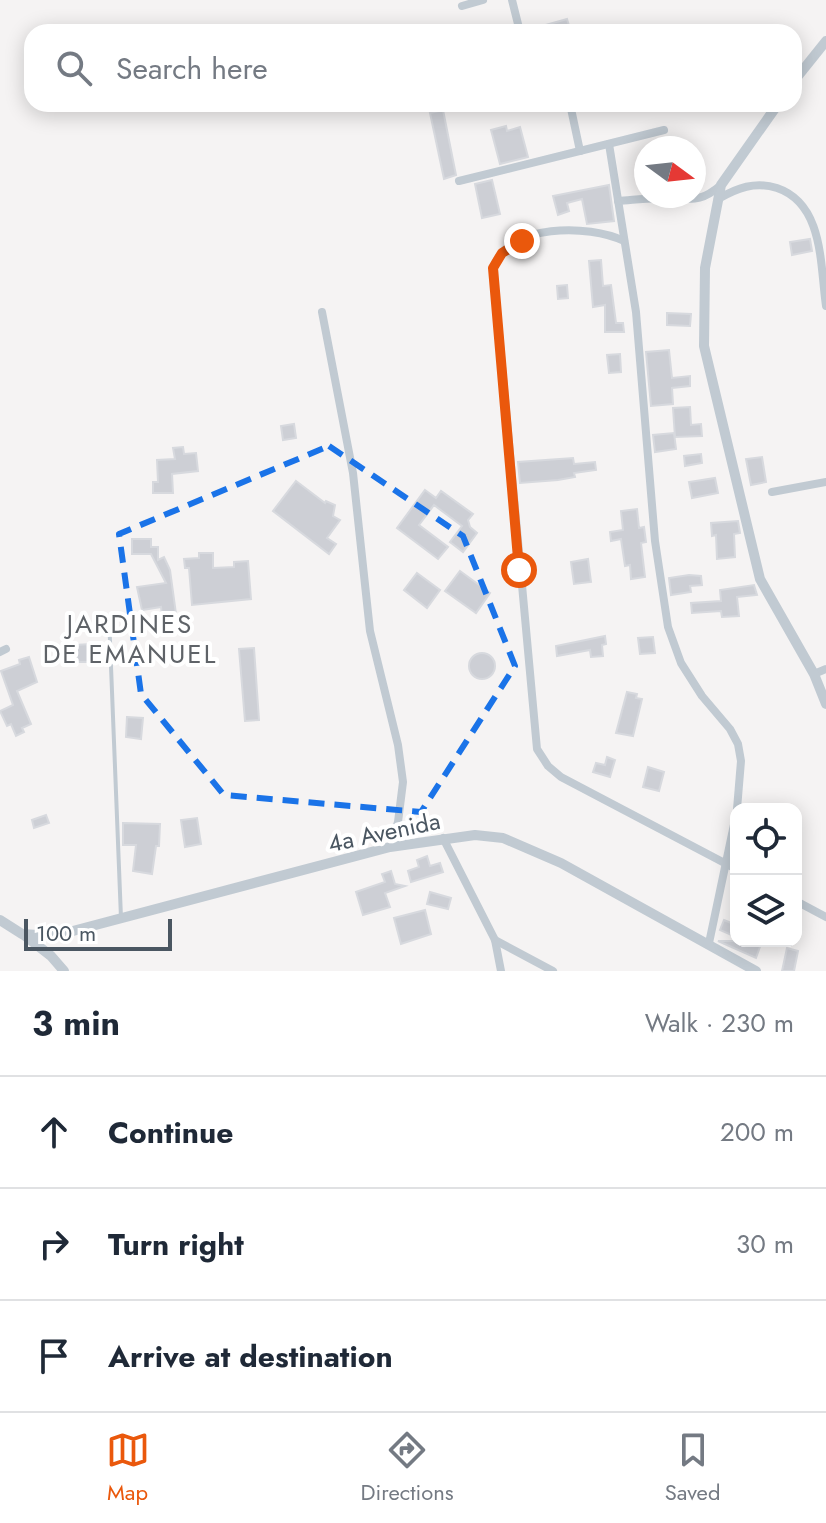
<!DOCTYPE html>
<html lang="en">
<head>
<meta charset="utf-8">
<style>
  body { margin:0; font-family:Jost,sans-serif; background:#f6f6f7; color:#1f2937 }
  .controls { position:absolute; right:24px; bottom:24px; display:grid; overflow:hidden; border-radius:16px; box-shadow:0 4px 20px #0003 }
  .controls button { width:72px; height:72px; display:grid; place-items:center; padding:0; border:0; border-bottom:2px solid #e0e1e3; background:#fff; color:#1f2937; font:40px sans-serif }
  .compass { position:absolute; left:634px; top:136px; width:72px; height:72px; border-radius:50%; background:#fff; box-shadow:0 4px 20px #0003; rotate:105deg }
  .scale { position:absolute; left:24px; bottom:20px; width:148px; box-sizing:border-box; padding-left:8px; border:4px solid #4a5661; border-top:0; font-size:22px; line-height:28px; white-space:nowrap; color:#4a5661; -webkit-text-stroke:6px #fff; paint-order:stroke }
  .stop { position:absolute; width:24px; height:24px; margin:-18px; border:6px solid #ea580c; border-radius:50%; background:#fff }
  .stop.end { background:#ea580c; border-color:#fff; box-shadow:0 2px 8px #0008 }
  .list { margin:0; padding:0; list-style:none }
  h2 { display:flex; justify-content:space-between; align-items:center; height:104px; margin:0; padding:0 32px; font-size:34px }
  h2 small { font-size:26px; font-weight:400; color:#747a83 }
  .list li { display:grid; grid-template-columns:52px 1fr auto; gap:24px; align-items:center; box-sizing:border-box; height:112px; padding:0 32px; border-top:2px solid #e0e1e3 }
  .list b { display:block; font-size:30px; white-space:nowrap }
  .list em { font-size:26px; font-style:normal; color:#747a83 }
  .icon { flex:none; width:44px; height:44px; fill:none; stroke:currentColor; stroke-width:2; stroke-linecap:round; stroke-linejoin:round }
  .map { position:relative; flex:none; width:826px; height:971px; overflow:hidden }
  .search { position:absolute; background:#fff; box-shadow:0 4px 20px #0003; left:24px; right:24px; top:24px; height:88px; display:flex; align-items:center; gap:20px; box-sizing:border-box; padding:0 28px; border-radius:24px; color:#747a83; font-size:30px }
  .sheet { height:440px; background:#fff }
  nav { display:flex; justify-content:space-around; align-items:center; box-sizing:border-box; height:112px; border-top:2px solid #e0e1e3; background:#fff; font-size:22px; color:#747a83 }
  nav a { display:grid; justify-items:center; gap:4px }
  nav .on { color:#ea580c }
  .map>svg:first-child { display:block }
  .building { fill:#cdcfd5; stroke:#d7d9de; stroke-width:2 }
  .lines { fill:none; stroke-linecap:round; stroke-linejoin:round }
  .service { stroke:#c1cad2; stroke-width:4 }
  .minor { stroke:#c1cad2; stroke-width:8 }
  .tertiary { stroke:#c1cad2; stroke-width:10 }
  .route { stroke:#ea580c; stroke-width:10 }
  .marked { fill:none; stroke:#1a73e8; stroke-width:6; stroke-dasharray:16 10; stroke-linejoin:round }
  .labels { text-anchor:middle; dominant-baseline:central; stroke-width:8; stroke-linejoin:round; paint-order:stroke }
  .street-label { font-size:24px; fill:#4a5661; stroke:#fff }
  .neighbourhood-label { font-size:26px; letter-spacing:2px; fill:#5f6368; stroke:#fff }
</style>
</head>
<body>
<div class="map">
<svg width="826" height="971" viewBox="0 0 826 971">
  <rect width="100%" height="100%" fill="#f5f3f3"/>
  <g class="building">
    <path d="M567 19 571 32H529L528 30Z"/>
    <path d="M443 110 456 175 444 179 430 113Z"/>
    <path d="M506 126 507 131 520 127 528 157 500 164 491 130Z"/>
    <path d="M492 180 500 214 482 218 475 184Z"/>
    <path d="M609 185 614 221 587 224 582 199 567 203 569 211 558 215 553 196Z"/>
    <path d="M810 239 812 251 792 255 790 242Z"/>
    <path d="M601 260 603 286 611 285 616 323H623L624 332H605V305L593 307 589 261Z"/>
    <path d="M567 285 568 298 558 299 557 286Z"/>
    <path d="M667 313 691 314 690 326 667 325Z"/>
    <path d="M669 350 672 378 690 376V386L672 388 673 404 651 406 646 352Z"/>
    <path d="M620 354 621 372 609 373 607 355Z"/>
    <path d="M690 407 691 425 701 424 702 436 675 437 673 408Z"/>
    <path d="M294 424 296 438 283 440 281 426Z"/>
    <path d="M674 433 676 449 655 452 653 435Z"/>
    <path d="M183 447 184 454 196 453 198 471 172 474 173 493H153V482H158L157 460 175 459 173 448Z"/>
    <path d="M701 454 702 463 685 466 684 456Z"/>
    <path d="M762 457 766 482 751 485 746 459Z"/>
    <path d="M573 458 574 464 595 462 596 470 574 473 575 477 558 480 520 483 518 462Z"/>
    <path d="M715 478 718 493 692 498 689 482Z"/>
    <path d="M296 481 325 503 326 501 335 505 333 516 340 520 327 538 336 544 329 554 273 511Z"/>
    <path d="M425 490 436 498 441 491 473 514 468 520 470 527 477 533 463 552 450 542 462 526 434 505 419 525 448 547 438 559 397 528Z"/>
    <path d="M637 509 639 528 644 527 646 542 641 543 645 577 631 579 630 565 625 566 621 539 611 541 610 532 623 530 621 511Z"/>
    <path d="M738 521 740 533 734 534 735 557 717 559 716 535 712 536 711 523Z"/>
    <path d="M132 539H151V547H158V560L164 557 170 570 176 614 162 616 161 607 142 610 137 587 166 583 151 554H132Z"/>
    <path d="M199 553H213V568L234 567V562L248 561 251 599 192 605 189 568H185L184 559 199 558Z"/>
    <path d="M588 559 591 582 574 584 571 562Z"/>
    <path d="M460 571 490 593 476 613 445 591Z"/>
    <path d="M417 573 440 590 427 608 404 590Z"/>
    <path d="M689 575 701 576 702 585 690 586 691 592 671 595 669 578Z"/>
    <path d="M754 585 757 595 737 597 739 616 722 617 721 611 692 613 691 603 721 601 720 590Z"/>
    <path d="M605 636 606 644 602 645 603 656 591 657 590 650 557 656 556 646Z"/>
    <path d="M653 637 655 653 640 654 638 638Z"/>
    <path d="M91 644 92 662H76L75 645Z"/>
    <path d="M254 648 259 720 245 721 239 649Z"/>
    <circle cx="482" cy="666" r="13"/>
    <path d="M29 657 37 682 17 691 31 724 22 728 24 732 16 736 11 724 7 726 0 711 13 705 1 671 20 664 19 660Z"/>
    <path d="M627 692 637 694 636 698 642 699 633 736 616 733Z"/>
    <path d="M127 717 143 718 141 739 126 737Z"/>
    <path d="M607 757 615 760 610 777 593 772 596 763 605 765Z"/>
    <path d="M648 767 664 772 659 791 643 787Z"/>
    <path d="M46 815 49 823 34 828 32 820Z"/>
    <path d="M197 818 201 844 185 847 181 820Z"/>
    <path d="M123 823 160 824 159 846H156L152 874 133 871 136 845H123Z"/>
    <path d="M427 856 430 866 440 863 443 872 411 882 408 871 419 867 417 860Z"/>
    <path d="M391 871 395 884 405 886 385 893 390 907 363 915 356 892 385 882 382 874Z"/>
    <path d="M430 892 451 898 448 909 427 904Z"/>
    <path d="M425 910 431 934 401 944 394 918Z"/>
    <path d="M724 920 736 925V937L720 930Z"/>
    <path d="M718 941H762L756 958Z"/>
    <path d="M787 948 798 951 794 971H782Z"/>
  </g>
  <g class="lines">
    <path class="service" d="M109 616 121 918"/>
    <g class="minor">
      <path d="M512 0 520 32"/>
      <path d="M462 6 483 0"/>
      <path d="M570 104 580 151"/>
      <path d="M609 144 636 312 655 541 668 627 681 663 702 696 730 729 738 744 741 761 737 809"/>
      <path d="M459 181 664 130"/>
      <path d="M718 199C737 188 755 181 777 188 824 204 820 265 826 306"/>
      <path d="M618 201C633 200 649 198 665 198 691 198 699 204 721 185"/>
      <path d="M624 241C589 224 508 223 493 268L537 749 548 766 561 777 736 869"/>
      <path d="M322 312 353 473 370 631 398 745 403 782 398 822 390 847"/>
      <path d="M772 492 826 482"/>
      <path d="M0 652 6 649"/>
      <path d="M814 674 826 669"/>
      <path d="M443 838 495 940 501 971"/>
      <path d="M796 901 826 917"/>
      <path d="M495 940 553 971"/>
      <path d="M709 943 736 815"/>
    </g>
    <g class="tertiary">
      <path d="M794 81 826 41"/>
      <path d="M778 104 721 185 705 268 704 346 760 579 814 674 826 704"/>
      <path d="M0 920 22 934 54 936 390 847 475 835 503 838 561 863 756 971"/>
      <path d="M24 935 51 956 64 971"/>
    </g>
  </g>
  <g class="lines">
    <path class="route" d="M519 570 493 268 502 253 522 241"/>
  </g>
  <path class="marked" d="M329 446 463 536 515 666 421 812 224 795 141 694 119 534Z"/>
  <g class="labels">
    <g class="street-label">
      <text transform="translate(384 832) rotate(-12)">4a Avenida</text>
    </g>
    <g class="neighbourhood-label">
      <text x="130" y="624">JARDINES<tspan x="130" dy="30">DE EMANUEL</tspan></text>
    </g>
  </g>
</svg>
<div class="controls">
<button><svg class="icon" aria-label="locate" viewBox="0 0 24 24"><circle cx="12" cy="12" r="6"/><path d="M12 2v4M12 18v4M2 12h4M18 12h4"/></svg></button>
<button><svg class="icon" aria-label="layers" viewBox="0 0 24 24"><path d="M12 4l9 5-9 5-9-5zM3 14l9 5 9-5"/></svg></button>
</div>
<svg class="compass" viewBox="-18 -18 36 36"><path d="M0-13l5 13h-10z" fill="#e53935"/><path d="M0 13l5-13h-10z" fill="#747a83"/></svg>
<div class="scale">100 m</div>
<div class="stop" style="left:519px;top:570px"></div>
<div class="stop end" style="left:522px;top:241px"></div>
<div class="search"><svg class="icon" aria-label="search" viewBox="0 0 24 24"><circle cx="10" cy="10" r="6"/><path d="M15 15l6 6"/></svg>Search here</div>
</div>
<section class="sheet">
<h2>3 min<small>Walk · 230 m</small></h2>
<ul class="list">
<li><svg class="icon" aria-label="ahead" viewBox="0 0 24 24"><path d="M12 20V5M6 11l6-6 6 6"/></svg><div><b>Continue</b></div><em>200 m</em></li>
<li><svg class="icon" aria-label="right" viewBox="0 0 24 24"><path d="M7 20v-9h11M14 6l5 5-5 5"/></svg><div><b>Turn right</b></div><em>30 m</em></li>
<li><svg class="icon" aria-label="arrive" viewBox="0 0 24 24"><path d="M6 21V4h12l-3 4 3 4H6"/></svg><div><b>Arrive at destination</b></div></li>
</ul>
</section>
<nav>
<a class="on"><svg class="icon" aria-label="map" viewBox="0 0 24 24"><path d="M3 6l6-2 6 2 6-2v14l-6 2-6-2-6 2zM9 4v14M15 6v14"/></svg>Map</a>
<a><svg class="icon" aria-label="directions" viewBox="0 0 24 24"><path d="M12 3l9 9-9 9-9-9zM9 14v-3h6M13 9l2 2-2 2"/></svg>Directions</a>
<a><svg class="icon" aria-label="saved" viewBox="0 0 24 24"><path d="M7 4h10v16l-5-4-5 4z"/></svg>Saved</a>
</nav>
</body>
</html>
